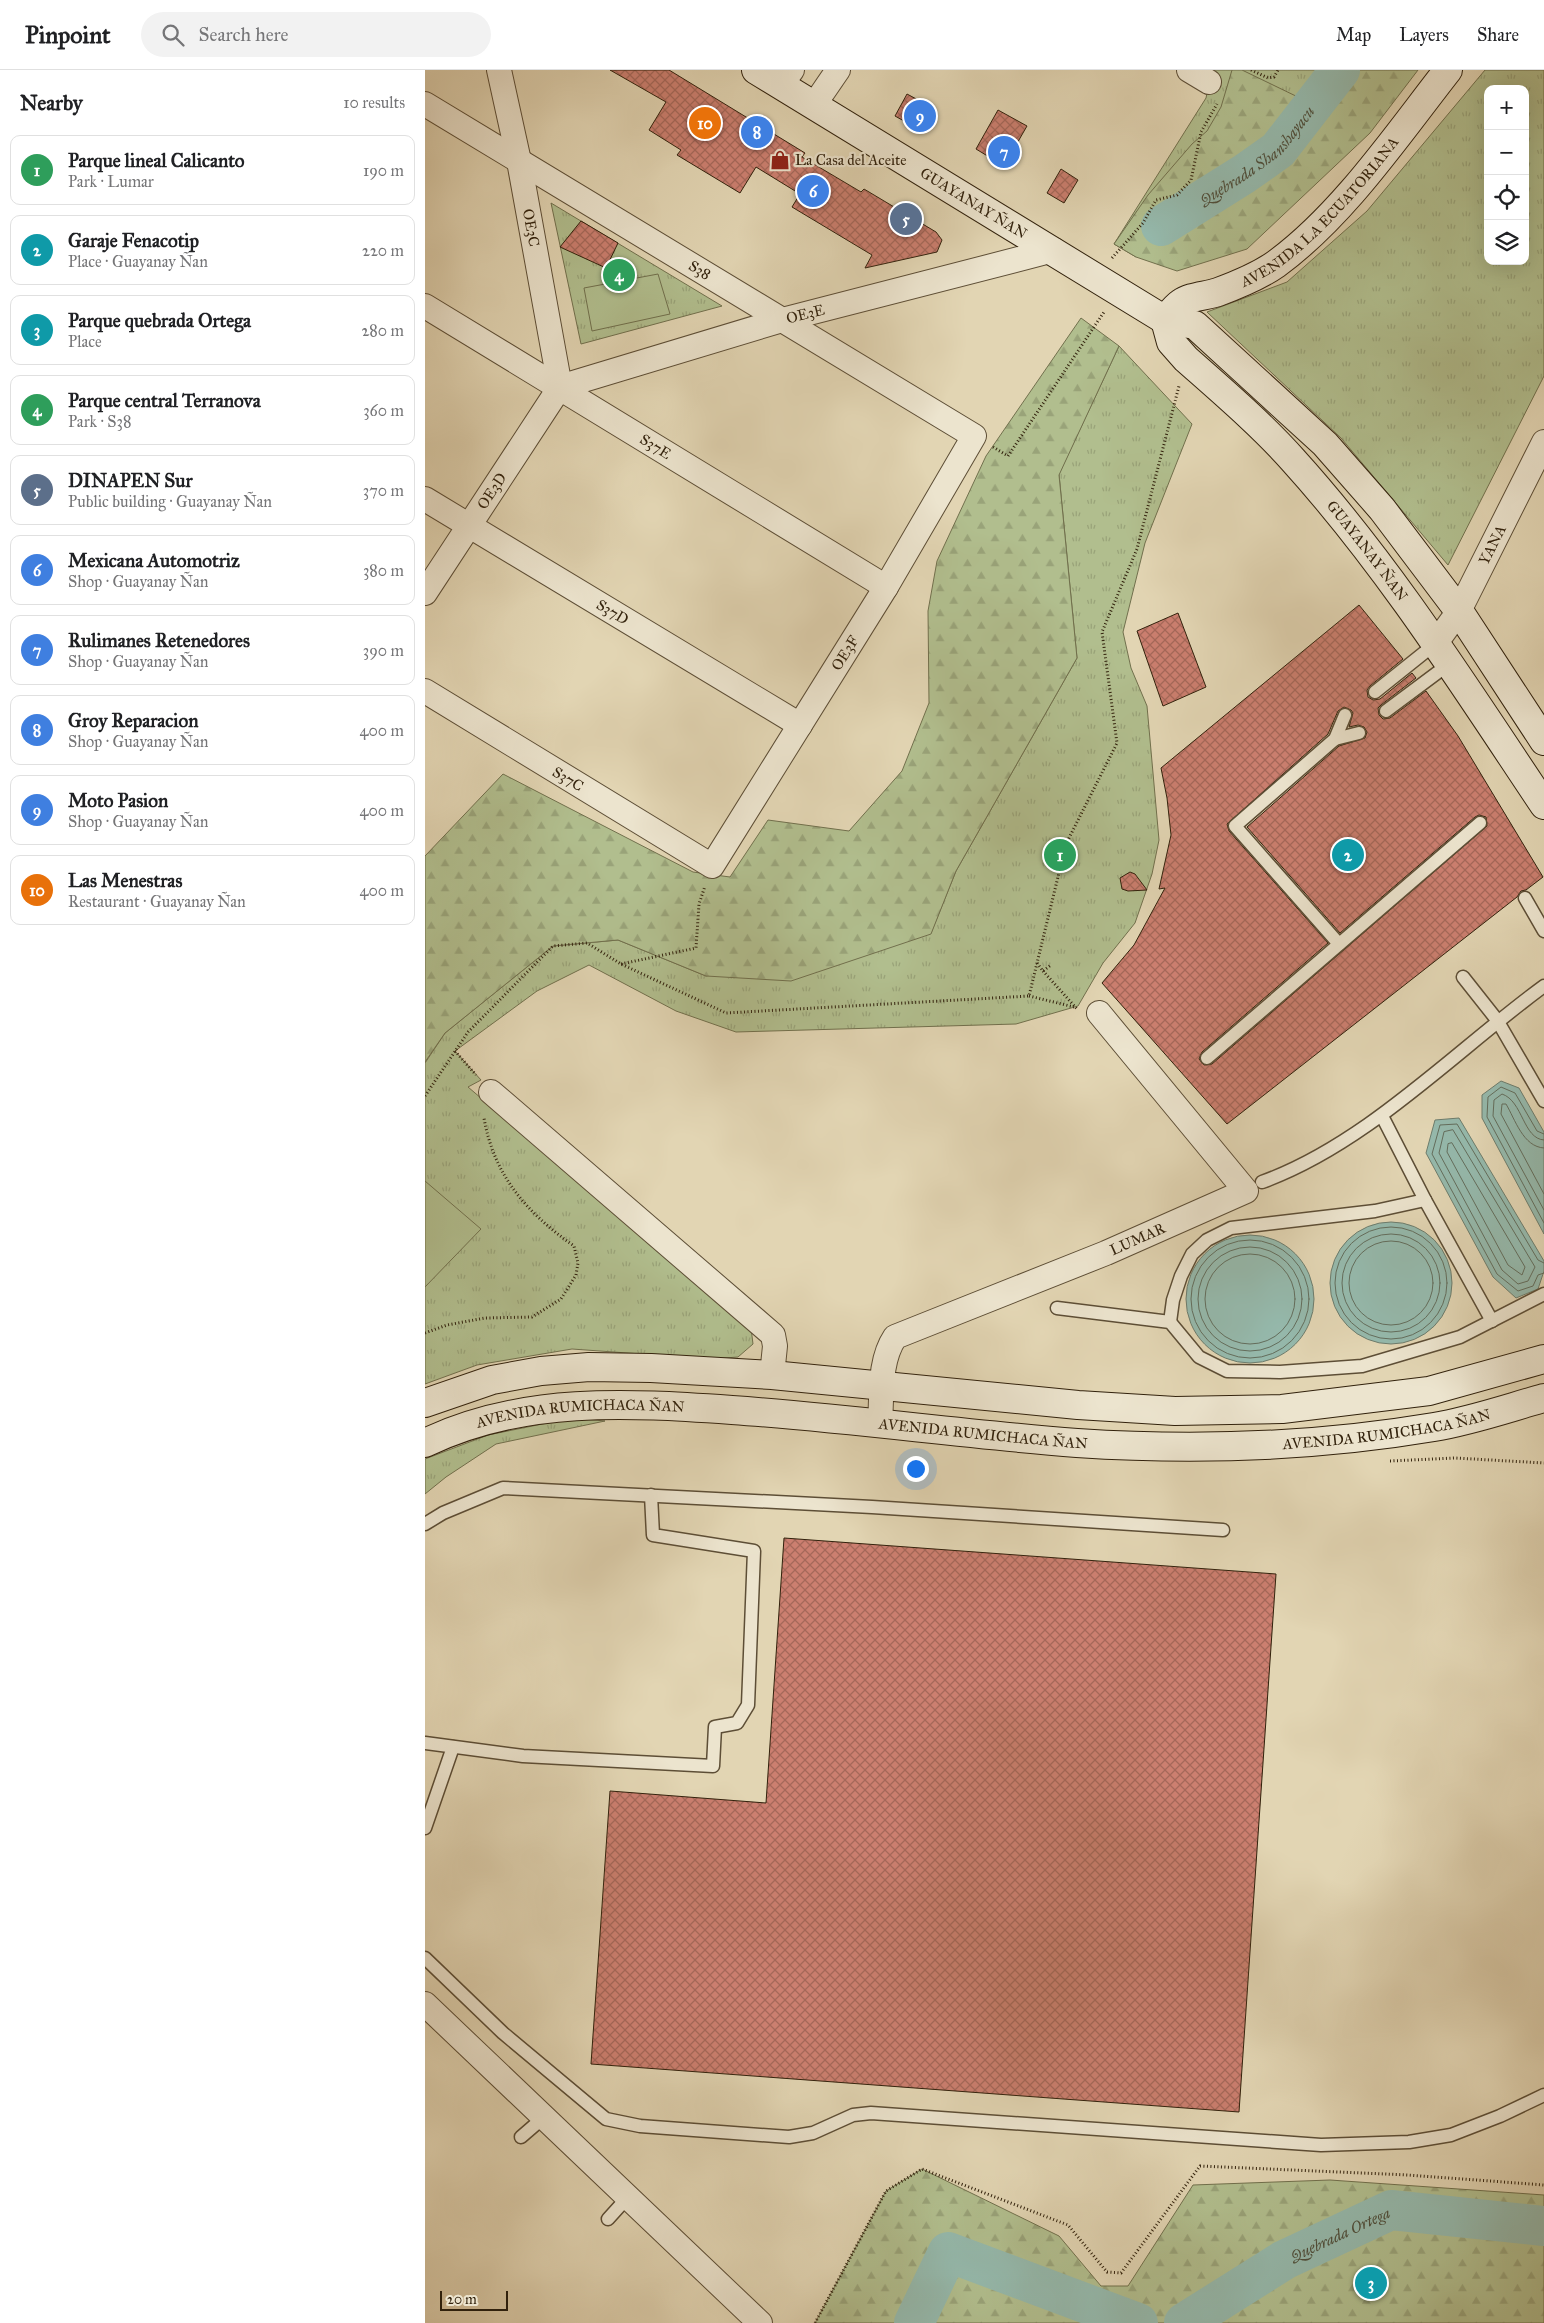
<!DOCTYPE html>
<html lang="en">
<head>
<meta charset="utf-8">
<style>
  body { margin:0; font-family:"IM FELL Great Primer",serif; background:#f2f2f2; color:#202124 }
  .controls { position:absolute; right:15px; top:15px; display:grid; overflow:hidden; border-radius:10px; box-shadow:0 5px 20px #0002 }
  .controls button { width:45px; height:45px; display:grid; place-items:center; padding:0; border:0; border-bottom:1px solid #e0e0e0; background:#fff; color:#202124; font:25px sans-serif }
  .scale { position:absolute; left:15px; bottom:12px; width:68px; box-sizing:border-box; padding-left:5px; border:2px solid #31210c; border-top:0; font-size:14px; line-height:18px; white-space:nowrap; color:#31210c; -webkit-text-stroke:4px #ece4ce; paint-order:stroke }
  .you { position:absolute; left:490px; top:1398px; width:18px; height:18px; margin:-12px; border:4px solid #fff; border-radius:50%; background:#1a73e8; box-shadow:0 0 0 8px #1a73e833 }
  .badge { display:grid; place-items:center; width:32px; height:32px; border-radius:50%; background:#2563eb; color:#fff; font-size:16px; font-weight:700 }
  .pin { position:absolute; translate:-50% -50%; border:2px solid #fff; box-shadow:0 1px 5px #0006 }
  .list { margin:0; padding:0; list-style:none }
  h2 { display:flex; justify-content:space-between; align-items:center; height:65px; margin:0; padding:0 20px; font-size:21px }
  h2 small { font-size:16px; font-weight:400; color:#757577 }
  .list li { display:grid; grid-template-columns:32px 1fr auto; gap:15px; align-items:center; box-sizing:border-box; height:70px; margin:0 10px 10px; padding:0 10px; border:1px solid #e0e0e0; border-radius:10px }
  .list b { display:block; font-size:19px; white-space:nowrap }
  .list p { margin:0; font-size:16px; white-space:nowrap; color:#757577 }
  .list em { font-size:16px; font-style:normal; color:#757577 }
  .icon { flex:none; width:28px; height:28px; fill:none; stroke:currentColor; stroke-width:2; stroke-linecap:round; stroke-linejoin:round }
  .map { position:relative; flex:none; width:1119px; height:2253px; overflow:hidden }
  header { display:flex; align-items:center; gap:30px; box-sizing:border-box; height:70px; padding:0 25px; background:#fff; border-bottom:1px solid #e0e0e0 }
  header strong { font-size:24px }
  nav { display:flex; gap:28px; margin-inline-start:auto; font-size:18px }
  .search { width:350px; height:45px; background:#f2f2f2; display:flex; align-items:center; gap:12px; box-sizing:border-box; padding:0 18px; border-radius:28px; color:#757577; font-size:19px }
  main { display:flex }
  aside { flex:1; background:#fff }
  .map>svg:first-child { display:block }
  .grass { fill:url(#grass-tufts); stroke:#71704d; fill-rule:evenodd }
  .forest { fill:url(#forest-firs); stroke:#71704d }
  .pitch { fill:#b1be8e; stroke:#71704d }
  .water { fill:#95b9ac; stroke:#6d7c6c }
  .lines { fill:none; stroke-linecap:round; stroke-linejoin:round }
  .shore { stroke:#636d5c; stroke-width:1 }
  .river { stroke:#95b9ac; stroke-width:40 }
  .building { fill:url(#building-cross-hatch); stroke:#31210c; fill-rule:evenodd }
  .lane-casing { stroke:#5d4e36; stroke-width:15 }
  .street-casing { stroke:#5d4e36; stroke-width:26 }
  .secondary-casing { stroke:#31210c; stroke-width:30 }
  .path { stroke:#31210c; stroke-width:3; stroke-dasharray:1 2.5; stroke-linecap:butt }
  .lane { stroke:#ece4ce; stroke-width:12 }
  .street { stroke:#ece4ce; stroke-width:24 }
  .secondary { stroke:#ece4ce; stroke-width:28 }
  .labels { text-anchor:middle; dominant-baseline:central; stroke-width:4.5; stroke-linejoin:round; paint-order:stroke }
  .poi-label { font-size:15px; fill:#31210c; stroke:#ece4ce; text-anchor:start }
  .street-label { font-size:15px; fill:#31210c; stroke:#ece4ce }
  .water-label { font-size:16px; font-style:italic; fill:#4f4f3c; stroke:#ece4ce }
</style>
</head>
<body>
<header>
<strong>Pinpoint</strong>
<div class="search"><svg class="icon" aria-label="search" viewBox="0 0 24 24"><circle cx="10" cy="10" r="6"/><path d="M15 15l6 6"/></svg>Search here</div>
<nav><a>Map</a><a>Layers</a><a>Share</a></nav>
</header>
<main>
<aside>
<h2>Nearby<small>10 results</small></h2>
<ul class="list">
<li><span class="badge" style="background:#2e9e5b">1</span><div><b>Parque lineal Calicanto</b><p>Park · Lumar</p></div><em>190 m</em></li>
<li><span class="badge" style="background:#0f9aa8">2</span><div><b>Garaje Fenacotip</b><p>Place · Guayanay Ñan</p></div><em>220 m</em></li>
<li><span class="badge" style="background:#0f9aa8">3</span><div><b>Parque quebrada Ortega</b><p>Place</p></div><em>280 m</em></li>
<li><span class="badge" style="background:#2e9e5b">4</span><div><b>Parque central Terranova</b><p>Park · S38</p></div><em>360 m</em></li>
<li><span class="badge" style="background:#5c6f8a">5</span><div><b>DINAPEN Sur</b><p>Public building · Guayanay Ñan</p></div><em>370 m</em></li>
<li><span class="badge" style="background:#3f7fe0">6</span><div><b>Mexicana Automotriz</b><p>Shop · Guayanay Ñan</p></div><em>380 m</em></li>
<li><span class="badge" style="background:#3f7fe0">7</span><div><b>Rulimanes Retenedores</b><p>Shop · Guayanay Ñan</p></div><em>390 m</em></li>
<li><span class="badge" style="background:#3f7fe0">8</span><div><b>Groy Reparacion</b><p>Shop · Guayanay Ñan</p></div><em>400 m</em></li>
<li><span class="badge" style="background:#3f7fe0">9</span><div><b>Moto Pasion</b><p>Shop · Guayanay Ñan</p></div><em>400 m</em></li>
<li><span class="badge" style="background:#e8710a">10</span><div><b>Las Menestras</b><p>Restaurant · Guayanay Ñan</p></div><em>400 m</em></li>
</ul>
</aside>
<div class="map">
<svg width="1119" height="2253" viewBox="0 0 1119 2253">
  <defs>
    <pattern id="grass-tufts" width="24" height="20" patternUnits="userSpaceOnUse" patternTransform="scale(1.25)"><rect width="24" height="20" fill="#b1be8e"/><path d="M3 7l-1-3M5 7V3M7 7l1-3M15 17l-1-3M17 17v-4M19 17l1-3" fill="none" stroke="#99a379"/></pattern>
    <pattern id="forest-firs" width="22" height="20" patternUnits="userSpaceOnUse" patternTransform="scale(1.25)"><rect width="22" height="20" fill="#b1be8e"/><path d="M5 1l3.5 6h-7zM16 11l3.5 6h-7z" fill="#99a379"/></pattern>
    <pattern id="building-cross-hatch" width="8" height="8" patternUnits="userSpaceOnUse" patternTransform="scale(1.25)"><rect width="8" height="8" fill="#cc7f70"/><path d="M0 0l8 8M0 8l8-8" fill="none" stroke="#a6685a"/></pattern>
  </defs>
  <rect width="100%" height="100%" fill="#e2d5b3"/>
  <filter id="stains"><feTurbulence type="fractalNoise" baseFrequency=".004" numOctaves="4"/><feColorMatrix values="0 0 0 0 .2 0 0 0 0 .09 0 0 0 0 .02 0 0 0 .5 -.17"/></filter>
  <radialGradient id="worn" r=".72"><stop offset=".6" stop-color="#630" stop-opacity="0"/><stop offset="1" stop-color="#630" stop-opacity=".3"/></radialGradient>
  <g class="grass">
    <path d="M787 0H899L848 70 711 187 689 174 781 28Z"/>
    <path d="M1060 0H1119V306L1023 495 916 368 782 242 862 212 942 141ZM1063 19H1100V191H1063Z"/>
    <path d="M126 133 297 236 156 274Z"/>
    <path d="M694 276 767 354 720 473 698 562 706 598 722 636 734 770 727 804 710 853 678 893 653 936 591 954 311 962 251 941 164 895 112 921 30 981 56 1010 43 1017 326 1258 328 1274 313 1287 286 1289 147 1279 52 1295 0 1314V993L20 963 128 876 193 870 281 906 506 863 531 801 652 588 634 404Z"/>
    <path d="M147 1348 180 1351 71 1374 21 1407 0 1424V1389L63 1365Z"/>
  </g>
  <g class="forest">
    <path d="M807 0H817L877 29 899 0H993L945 63 822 179 752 201 711 187 689 174 723 125 767 74 782 61 796 37Z"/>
    <path d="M656 248 694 276 634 405 652 588 531 801 506 864 366 911 281 906 193 870 128 876 20 963 0 992V786L78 704 268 802 305 807 343 750 424 761 477 701 504 633 503 541 512 491 561 386Z"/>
    <path d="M497 2099 634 2166 676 2216H703L768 2115 905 2110 1119 2125V2253H390L461 2121Z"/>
  </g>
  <g class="pitch">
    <path d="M233 204 245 244 167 261 159 218Z"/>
    <path d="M0 1111 56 1159 0 1217Z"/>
  </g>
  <g class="water">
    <path d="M1076 1011 1094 1018 1119 1062V1164L1057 1048V1025Z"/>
    <path d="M1034 1048 1119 1191V1201L1113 1219 1091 1228 1068 1207 1001 1083 1010 1050Z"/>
    <circle cx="966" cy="1213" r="61"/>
    <circle cx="825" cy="1229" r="64"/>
  </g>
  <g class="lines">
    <g class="shore">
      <path d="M1028 1060 1110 1197 1103 1211 1093 1214 1077 1200 1014 1083 1019 1062Z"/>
      <path d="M1119 1064 1112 1061 1090 1023 1076 1017 1063 1027 1062 1047 1119 1153"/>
      <path d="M1119 1070C1098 1069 1098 1031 1077 1024L1069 1030 1068 1046 1119 1140"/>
      <path d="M1027 1073 1100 1197 1097 1205 1083 1195 1022 1082 1023 1074Z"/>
      <path d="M1119 1078C1098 1077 1090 1049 1081 1034H1077L1076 1044 1119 1124"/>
      <circle cx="966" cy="1213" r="56"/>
      <circle cx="966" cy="1213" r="49"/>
      <circle cx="825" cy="1229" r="59"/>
      <circle cx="966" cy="1213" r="42"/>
      <circle cx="825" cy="1229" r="52"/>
      <circle cx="825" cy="1229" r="45"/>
      <path d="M1119 1193 1113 1190 1032 1054 1015 1055 1007 1084 1072 1204 1093 1221 1108 1216 1113 1205 1119 1203"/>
    </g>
    <g class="river">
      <path id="s1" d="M736 156 819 104 853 80 915 0"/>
      <path d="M489 2253 523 2182 713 2253"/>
      <path id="s2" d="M759 2253 859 2190 966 2140 1119 2156"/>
    </g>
  </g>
  <g class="building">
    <path d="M185 0H244L380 83 377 87 436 122 439 119 511 162 517 170 512 182 440 198 447 185 367 137 375 124 331 97 315 123 252 85 256 80 224 60 241 32Z"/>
    <path d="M482 24 510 39 497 61 470 46Z"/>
    <path d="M573 40 602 56 579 96 551 79Z"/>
    <path d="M636 99 653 110 639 133 622 123Z"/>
    <path d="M156 151 193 173 181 198 135 177Z"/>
    <path d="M934 535 978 589 945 616 942 620 943 627 948 630 955 629 987 603 991 608 956 635 953 638 954 645 958 649 965 648 1001 621 1033 666 1118 807 1101 820 1096 821 1092 827 802 1054 677 913 709 875 740 818 734 819 746 765 742 728 736 698ZM919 637 926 640 928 643 924 657 933 655 939 657 942 662 940 668 914 676 822 757 915 863 1050 747 1054 745 1061 747 1062 756 787 994 779 995 774 989 777 982 903 873 804 761 802 754 903 664 913 641Z"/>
    <path d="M753 543 781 617 738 636 712 561Z"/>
    <path d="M705 802 710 804 722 820 703 821 697 819 695 808Z"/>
    <path d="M359 1468 851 1504 814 2042 166 1994 185 1721 341 1733Z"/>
  </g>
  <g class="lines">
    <defs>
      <g id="lane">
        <path d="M950 622 1010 574"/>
        <path d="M961 641 1024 594"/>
        <path d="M910 669 934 663"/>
        <path d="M1100 828 1119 861"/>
        <path d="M914 874 810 756 910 669 920 645"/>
        <path d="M1038 907 1072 950 1119 1031"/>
        <path d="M782 988 1055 753"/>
        <path d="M957 1046 1000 1130 1067 1251"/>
        <path d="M837 1112C942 1074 1030 981 1119 916"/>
        <path d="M632 1238 745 1252 774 1287 802 1301 855 1302 937 1296 1035 1267 1119 1224"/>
        <path d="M745 1252 748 1230 756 1206 767 1184 782 1170 806 1158 950 1141 1000 1130"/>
        <path d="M0 1454 18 1443 78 1418 447 1437 798 1460"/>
        <path d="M0 1673 98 1686 288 1696 290 1657 312 1653 323 1635 329 1481 228 1465 226 1425"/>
        <path d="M0 1758 28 1677"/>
        <path d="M0 1888 78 1963 181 2049 215 2056 364 2067 388 2063 428 2045 446 2043 896 2075 984 2072 1026 2065 1075 2046 1119 2025"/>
        <path d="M96 2067 118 2048"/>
        <path d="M183 2149 202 2128"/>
      </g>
      <g id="street">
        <path id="s3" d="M74 0 94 91 135 317"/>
        <path d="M764 0 784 12"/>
        <path d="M356 15 367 0"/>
        <path id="s4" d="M0 34 549 366 461 517 287 796 0 621"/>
        <path d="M389 35 413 0"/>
        <path id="s5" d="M0 236 461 517"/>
        <path id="s6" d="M135 317 357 250 629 180"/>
        <path id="s7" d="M0 429 375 655"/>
        <path id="s8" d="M0 523 135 317"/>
        <path id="s9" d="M1010 574 1034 541 1119 372"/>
        <path d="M66 1022 348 1265 350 1276 347 1305"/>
        <path id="s10" d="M455 1353C457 1324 454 1291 470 1267L681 1183 821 1121 674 943"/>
        <path d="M0 1934 335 2253"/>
      </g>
      <g id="secondary">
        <path id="s11" d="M331 0 740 250 770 255 900 374 957 439 1034 541 1119 671"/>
        <path id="s12" d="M740 250 746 272 761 289C796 320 837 355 868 390 963 495 1040 617 1119 735"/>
        <path id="s13" d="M740 250C745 244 750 237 756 233 765 226 782 226 793 222 812 215 834 206 851 194 918 145 972 65 1023 0"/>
        <path d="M0 1333 67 1310 116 1301 164 1297 226 1298 347 1305 653 1335 750 1341 857 1339 1004 1321 1119 1289"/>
        <path id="s14" d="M0 1373C97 1326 203 1333 307 1340 422 1348 537 1364 652 1373 773 1381 890 1377 1009 1357 1046 1351 1083 1338 1119 1328"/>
      </g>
    </defs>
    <use href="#lane" class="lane-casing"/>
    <use href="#street" class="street-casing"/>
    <use href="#secondary" class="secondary-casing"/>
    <g class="path">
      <path d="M826 0 843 8 849 7 853 0"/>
      <path d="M687 188 718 153 731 130 752 125 766 110 776 62 792 34"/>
      <path d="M568 377 583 386 679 242"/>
      <path d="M612 893 618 901 626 895"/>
      <path d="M196 894 271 878 274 834 280 816"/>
      <path d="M618 901 652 939"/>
      <path d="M604 926 649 937"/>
      <path d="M30 981 51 1005"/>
      <path d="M0 1026 43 962 128 876 162 873 196 894 301 943 604 926 641 774 692 673 677 562 712 479 754 316"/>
      <path d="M0 1263 22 1255 60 1248 107 1247 136 1229 151 1205 153 1193 149 1176C102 1143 69 1106 59 1048"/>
      <path d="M965 1391 1030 1388 1119 1393"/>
      <path d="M390 2253 461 2121 497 2099 643 2155 682 2202 696 2203 775 2096 983 2105 1119 2115"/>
    </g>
    <use href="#lane" class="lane"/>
    <use href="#street" class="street"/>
    <use href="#secondary" class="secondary"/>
  </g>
  <defs>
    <symbol id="shop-bare" viewBox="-9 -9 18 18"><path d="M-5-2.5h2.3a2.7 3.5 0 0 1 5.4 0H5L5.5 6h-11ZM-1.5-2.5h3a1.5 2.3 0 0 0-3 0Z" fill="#8f2418" stroke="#ece4ce" stroke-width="2.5" paint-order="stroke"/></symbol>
  </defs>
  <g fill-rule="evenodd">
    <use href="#shop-bare" x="341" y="76" width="28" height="28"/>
  </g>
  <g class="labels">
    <g class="poi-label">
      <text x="370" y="90">La Casa del Aceite</text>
    </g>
    <g class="street-label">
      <text stroke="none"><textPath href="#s11" startOffset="255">GUAYANAY ÑAN</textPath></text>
      <text stroke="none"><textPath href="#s13" startOffset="194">AVENIDA LA ECUATORIANA</textPath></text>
      <text stroke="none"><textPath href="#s3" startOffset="161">OE3C</textPath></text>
      <text stroke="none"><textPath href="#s4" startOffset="321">S38</textPath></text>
      <text stroke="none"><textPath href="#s6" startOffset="256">OE3E</textPath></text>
      <text stroke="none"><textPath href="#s5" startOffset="270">S37E</textPath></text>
      <text stroke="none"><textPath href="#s8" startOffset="122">OE3D</textPath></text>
      <text stroke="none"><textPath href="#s9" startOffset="115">YANA</textPath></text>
      <text stroke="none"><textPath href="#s12" startOffset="310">GUAYANAY ÑAN</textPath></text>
      <text stroke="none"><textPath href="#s7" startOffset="219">S37D</textPath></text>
      <text transform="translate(420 583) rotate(-58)">OE3F</text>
      <text transform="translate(143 709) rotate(31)">S37C</text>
      <text stroke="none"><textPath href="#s10" startOffset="350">LUMAR</textPath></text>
      <text stroke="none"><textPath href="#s14" startOffset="160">AVENIDA RUMICHACA ÑAN</textPath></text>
      <text stroke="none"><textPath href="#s14" startOffset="970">AVENIDA RUMICHACA ÑAN</textPath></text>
      <text stroke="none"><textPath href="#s14" startOffset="565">AVENIDA RUMICHACA ÑAN</textPath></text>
    </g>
    <g class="water-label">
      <text stroke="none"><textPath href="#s1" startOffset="120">Quebrada Shanshayacu</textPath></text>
      <text stroke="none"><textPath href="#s2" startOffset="180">Quebrada Ortega</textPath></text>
    </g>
  </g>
  <rect width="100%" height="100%" filter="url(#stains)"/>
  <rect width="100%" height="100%" fill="url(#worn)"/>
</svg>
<div class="controls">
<button>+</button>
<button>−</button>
<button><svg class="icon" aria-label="locate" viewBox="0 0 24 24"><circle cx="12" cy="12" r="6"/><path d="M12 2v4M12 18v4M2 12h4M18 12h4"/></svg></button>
<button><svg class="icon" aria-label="layers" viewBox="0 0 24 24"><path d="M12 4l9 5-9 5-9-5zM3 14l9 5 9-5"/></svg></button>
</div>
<div class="scale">20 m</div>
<div class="you"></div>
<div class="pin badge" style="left:635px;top:785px;background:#2e9e5b">1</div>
<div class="pin badge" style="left:923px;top:785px;background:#0f9aa8">2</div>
<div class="pin badge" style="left:946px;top:2213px;background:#0f9aa8">3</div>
<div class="pin badge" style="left:194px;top:205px;background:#2e9e5b">4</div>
<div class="pin badge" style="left:481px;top:149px;background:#5c6f8a">5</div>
<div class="pin badge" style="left:388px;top:121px;background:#3f7fe0">6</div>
<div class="pin badge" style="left:579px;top:82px;background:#3f7fe0">7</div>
<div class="pin badge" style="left:332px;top:62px;background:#3f7fe0">8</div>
<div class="pin badge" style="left:495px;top:46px;background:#3f7fe0">9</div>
<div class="pin badge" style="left:280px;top:53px;background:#e8710a">10</div>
</div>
</main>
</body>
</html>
